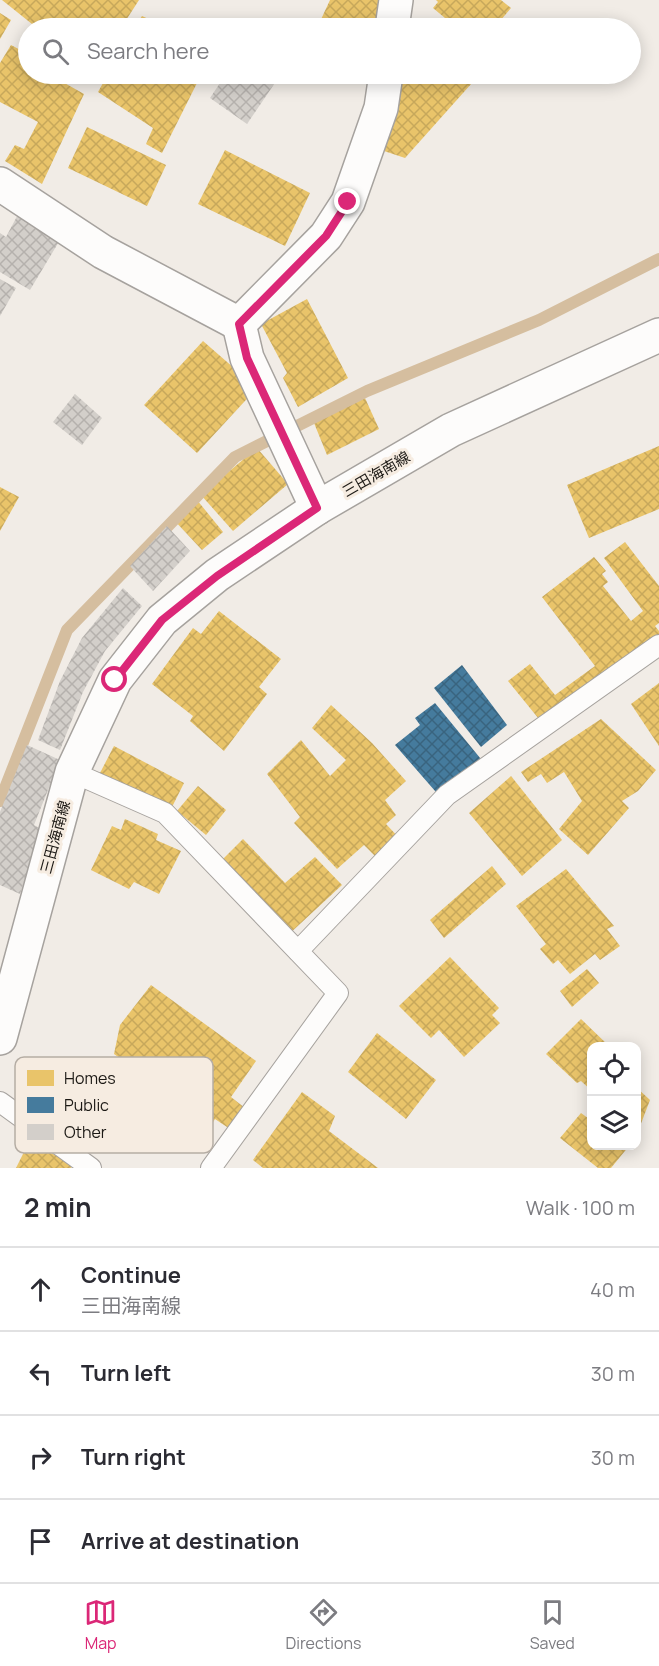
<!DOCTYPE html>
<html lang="en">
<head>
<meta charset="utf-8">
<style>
  body { margin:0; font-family:Manrope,"Noto Sans JP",sans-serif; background:#f2f2f3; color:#2b2b33 }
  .controls { position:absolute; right:18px; bottom:18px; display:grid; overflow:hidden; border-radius:12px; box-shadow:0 3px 15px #0003 }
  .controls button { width:54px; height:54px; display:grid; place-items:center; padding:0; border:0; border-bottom:2px solid #e1e1e2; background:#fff; color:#2b2b33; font:30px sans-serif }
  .stop { position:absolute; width:18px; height:18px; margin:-14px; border:4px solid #db2777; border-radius:50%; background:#fff }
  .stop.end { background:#db2777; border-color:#fff; box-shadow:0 2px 6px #0008 }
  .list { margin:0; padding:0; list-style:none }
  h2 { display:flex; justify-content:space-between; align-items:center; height:78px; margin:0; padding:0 24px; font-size:26px }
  h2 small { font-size:20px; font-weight:400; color:#7c7c81 }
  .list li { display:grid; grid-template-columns:39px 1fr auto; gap:18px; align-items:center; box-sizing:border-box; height:84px; padding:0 24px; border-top:2px solid #e1e1e2 }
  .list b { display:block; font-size:22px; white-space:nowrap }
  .list p { margin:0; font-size:20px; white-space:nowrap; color:#7c7c81 }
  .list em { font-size:20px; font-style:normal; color:#7c7c81 }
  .icon { flex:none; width:33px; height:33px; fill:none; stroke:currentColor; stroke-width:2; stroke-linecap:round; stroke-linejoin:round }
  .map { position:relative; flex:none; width:659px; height:1168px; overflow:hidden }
  .search { position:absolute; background:#fff; box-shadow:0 3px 15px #0003; left:18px; right:18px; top:18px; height:66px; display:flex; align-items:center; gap:15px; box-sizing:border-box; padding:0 21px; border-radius:33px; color:#7c7c81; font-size:22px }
  .sheet { height:414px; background:#fff }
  nav { display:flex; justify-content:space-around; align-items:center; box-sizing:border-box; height:84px; border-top:2px solid #e1e1e2; background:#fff; font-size:16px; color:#7c7c81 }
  nav a { display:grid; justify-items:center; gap:3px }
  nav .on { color:#db2777 }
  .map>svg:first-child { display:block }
  .homes { fill:url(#homes-cross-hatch) }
  .public { fill:url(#public-cross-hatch) }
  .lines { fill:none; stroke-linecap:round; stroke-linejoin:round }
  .stream { stroke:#d5be9f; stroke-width:12 }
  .building { fill:url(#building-cross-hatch) }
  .service-casing { stroke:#a6a29e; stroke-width:22 }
  .minor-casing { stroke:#a6a29e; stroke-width:36 }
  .secondary-casing { stroke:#a6a29e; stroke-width:36 }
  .service { stroke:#fdfcfb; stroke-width:20 }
  .minor { stroke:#fdfcfb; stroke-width:33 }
  .secondary { stroke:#fdfcfb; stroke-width:33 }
  .route { stroke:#db2777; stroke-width:8 }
  .labels { text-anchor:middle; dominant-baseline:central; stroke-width:6; stroke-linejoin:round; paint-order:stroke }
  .street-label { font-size:15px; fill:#1c1915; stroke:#f6ece1 }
  .key { fill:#f6ece1; stroke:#b5ada4; stroke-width:1.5 }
  .key-label { font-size:16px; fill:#1c1915 }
</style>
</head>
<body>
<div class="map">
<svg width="659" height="1168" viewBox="0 0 659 1168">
  <defs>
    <pattern id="homes-cross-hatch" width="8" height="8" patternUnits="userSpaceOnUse" patternTransform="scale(1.5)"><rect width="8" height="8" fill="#e9c46a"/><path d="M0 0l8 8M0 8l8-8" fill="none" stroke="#c7a85b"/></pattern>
    <pattern id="public-cross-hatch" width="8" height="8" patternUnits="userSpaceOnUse" patternTransform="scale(1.5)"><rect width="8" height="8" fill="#457b9d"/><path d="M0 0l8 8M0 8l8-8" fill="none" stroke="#39647f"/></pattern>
    <pattern id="building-cross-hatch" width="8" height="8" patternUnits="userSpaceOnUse" patternTransform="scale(1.5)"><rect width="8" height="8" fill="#d3cfca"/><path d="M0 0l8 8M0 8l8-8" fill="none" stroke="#b5b1ad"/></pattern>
  </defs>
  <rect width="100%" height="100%" fill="#f1ece6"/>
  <g class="homes">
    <path d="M2 0H139L121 28H37Z"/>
    <path d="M330 0H384L376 16 379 19 374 28H317Z"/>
    <path d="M436 0H501L511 8 494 28H457L433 8 438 2Z"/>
    <path d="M0 13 11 20 0 39Z"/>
    <path d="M142 16 168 28H134Z"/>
    <path d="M11 45 28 54V74H65L61 81 84 94 42 184 5 161 15 145 24 149 38 122 0 102V63Z"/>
    <path d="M108 74H195L200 77 162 153 146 144 153 128 98 92Z"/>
    <path d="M403 74H480L405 158 384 151 397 81Z"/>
    <path d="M87 127 166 165 147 206 68 168Z"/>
    <path d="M225 150 310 193 285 246 198 204Z"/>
    <path d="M307 299 348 378 298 407 283 378 287 373 261 324Z"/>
    <path d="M203 341 257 388 197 453 144 405Z"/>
    <path d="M365 398 379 429 327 455 314 423Z"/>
    <path d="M659 446V509L589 538 567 485Z"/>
    <path d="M257 448 288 484 233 531 201 495Z"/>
    <path d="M0 487 19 497 0 531Z"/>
    <path d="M197 500 223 532 202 550 173 519Z"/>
    <path d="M625 542 659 586V623L655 626 659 631V641L543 724 508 681 530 664 555 695 595 666 542 597 594 557 606 571 602 574 608 582 603 586 631 621 643 611 604 558Z"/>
    <path d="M219 611 281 659 259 687 267 694 224 751 190 721 193 716 152 684 193 628 201 634Z"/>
    <path d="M659 683V746L631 704Z"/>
    <path d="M331 705 372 743 406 781 385 800 396 815 386 824 402 841 381 862 364 845 337 869 294 823 300 817 267 774 301 740 330 776 346 760 312 728Z"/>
    <path d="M601 719 656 770 638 791 622 801 629 808 588 855 559 829 582 801 564 772 547 783 541 774 528 782 521 772Z"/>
    <path d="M114 746 184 783 171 809 100 773Z"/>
    <path d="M511 776 562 840 522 876 469 813Z"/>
    <path d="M198 786 226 810 206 835 177 811Z"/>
    <path d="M125 819 158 834 156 840 181 851 159 894 134 882 129 889 91 870 112 826 121 830Z"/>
    <path d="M243 839 285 883 315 857 342 885 287 936 219 863Z"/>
    <path d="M492 866 506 884 444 938 430 920Z"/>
    <path d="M566 869 614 926 607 929 620 946 600 960 595 954 570 974 558 960 553 964 540 949 546 944 516 906Z"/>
    <path d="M450 957 499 1008 492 1015 500 1023 464 1057 439 1030 431 1038 399 1006Z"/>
    <path d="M587 969 599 983 572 1007 560 991Z"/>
    <path d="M151 985 256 1061 231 1097 245 1108 230 1129 215 1119 212 1124 114 1054 120 1025Z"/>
    <path d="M581 1019 609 1046H592V1091L581 1081 577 1083 546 1054Z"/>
    <path d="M377 1033 436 1080 406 1119 348 1072Z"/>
    <path d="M636 1087 650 1100 637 1134H636Z"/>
    <path d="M302 1092 335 1116 329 1131 378 1168H263L253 1160Z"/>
    <path d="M581 1113 592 1121V1146H629L611 1168H598L560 1138Z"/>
    <path d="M29 1142 73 1164 71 1168H16Z"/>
  </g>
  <g class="public">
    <path d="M462 665 507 725 481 747 434 688Z"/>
    <path d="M435 703 485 764 442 799 395 745 420 725 415 718Z"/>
  </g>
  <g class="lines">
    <path class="stream" d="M0 801 67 630 235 457 367 391 539 320 659 259"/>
  </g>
  <g class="building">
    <path d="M226 74H281L247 124 210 98Z"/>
    <path d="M23 205 66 230 30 290 0 272V233L6 237Z"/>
    <path d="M0 279 16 288 0 316Z"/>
    <path d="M75 394 102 418 82 445 53 422Z"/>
    <path d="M167 526 190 551 153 591 130 566Z"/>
    <path d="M123 588 142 606 105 651 83 692 60 750 38 740 60 681 82 638Z"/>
    <path d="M27 745 60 760 34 825 41 829 20 894 0 885V812Z"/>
  </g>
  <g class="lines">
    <defs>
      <g id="service">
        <path d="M72 772 165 813 338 993 211 1168"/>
        <path d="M298 951 447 795 659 645"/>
        <path d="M0 1102 91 1168"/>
      </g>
      <g id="minor">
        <path d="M392 28 396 0"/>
        <path d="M0 184 103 252 239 324"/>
        <path d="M317 508 247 358 239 324 326 236 348 202 381 108 386 74"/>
      </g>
      <path id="secondary" d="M0 1038 72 772 115 680 162 620 217 575 317 508 451 430 659 335"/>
    </defs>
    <use href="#service" class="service-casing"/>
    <use href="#minor" class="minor-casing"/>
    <use href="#secondary" class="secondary-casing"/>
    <use href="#service" class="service"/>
    <use href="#minor" class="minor"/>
    <use href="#secondary" class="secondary"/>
  </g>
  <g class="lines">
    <path class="route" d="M115 680 162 620 217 576 317 508 247 358 239 324 326 236 348 202"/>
  </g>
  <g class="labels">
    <g class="street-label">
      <text transform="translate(376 474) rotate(-30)">三田海南線</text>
      <text transform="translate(55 837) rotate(-75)">三田海南線</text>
    </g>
  </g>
  <rect x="15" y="1057" width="198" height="96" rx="9" class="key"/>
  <rect x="27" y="1070" width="27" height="16" fill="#e9c46a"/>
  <rect x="27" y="1097" width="27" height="16" fill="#457b9d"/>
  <rect x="27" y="1124" width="27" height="16" fill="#d3cfca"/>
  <g class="key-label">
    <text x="64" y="1084">Homes</text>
    <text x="64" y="1111">Public</text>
    <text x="64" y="1138">Other</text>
  </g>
</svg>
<div class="controls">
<button><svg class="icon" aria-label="locate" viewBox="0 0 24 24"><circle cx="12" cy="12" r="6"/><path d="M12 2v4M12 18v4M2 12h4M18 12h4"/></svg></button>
<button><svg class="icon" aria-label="layers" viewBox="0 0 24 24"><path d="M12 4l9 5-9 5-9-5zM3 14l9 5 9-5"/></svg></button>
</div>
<div class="stop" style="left:115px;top:680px"></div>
<div class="stop end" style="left:348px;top:202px"></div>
<div class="search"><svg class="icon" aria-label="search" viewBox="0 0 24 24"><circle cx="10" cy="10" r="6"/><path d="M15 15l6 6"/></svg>Search here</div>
</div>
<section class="sheet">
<h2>2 min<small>Walk · 100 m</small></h2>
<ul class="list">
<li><svg class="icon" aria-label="ahead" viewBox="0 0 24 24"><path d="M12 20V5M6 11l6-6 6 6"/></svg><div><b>Continue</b><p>三田海南線</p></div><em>40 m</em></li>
<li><svg class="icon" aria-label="left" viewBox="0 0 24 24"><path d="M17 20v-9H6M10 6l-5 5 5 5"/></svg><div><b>Turn left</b></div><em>30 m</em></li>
<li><svg class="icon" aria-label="right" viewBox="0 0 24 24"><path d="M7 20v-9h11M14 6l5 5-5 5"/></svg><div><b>Turn right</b></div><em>30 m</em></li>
<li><svg class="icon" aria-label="arrive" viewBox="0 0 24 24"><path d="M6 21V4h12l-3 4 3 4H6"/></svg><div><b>Arrive at destination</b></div></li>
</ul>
</section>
<nav>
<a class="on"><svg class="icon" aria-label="map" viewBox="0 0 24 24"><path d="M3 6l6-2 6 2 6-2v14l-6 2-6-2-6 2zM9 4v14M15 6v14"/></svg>Map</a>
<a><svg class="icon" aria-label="directions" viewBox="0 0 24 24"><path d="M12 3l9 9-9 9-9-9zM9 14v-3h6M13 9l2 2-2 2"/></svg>Directions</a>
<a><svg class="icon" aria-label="saved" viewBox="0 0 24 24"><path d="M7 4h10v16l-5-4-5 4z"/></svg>Saved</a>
</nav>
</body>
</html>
